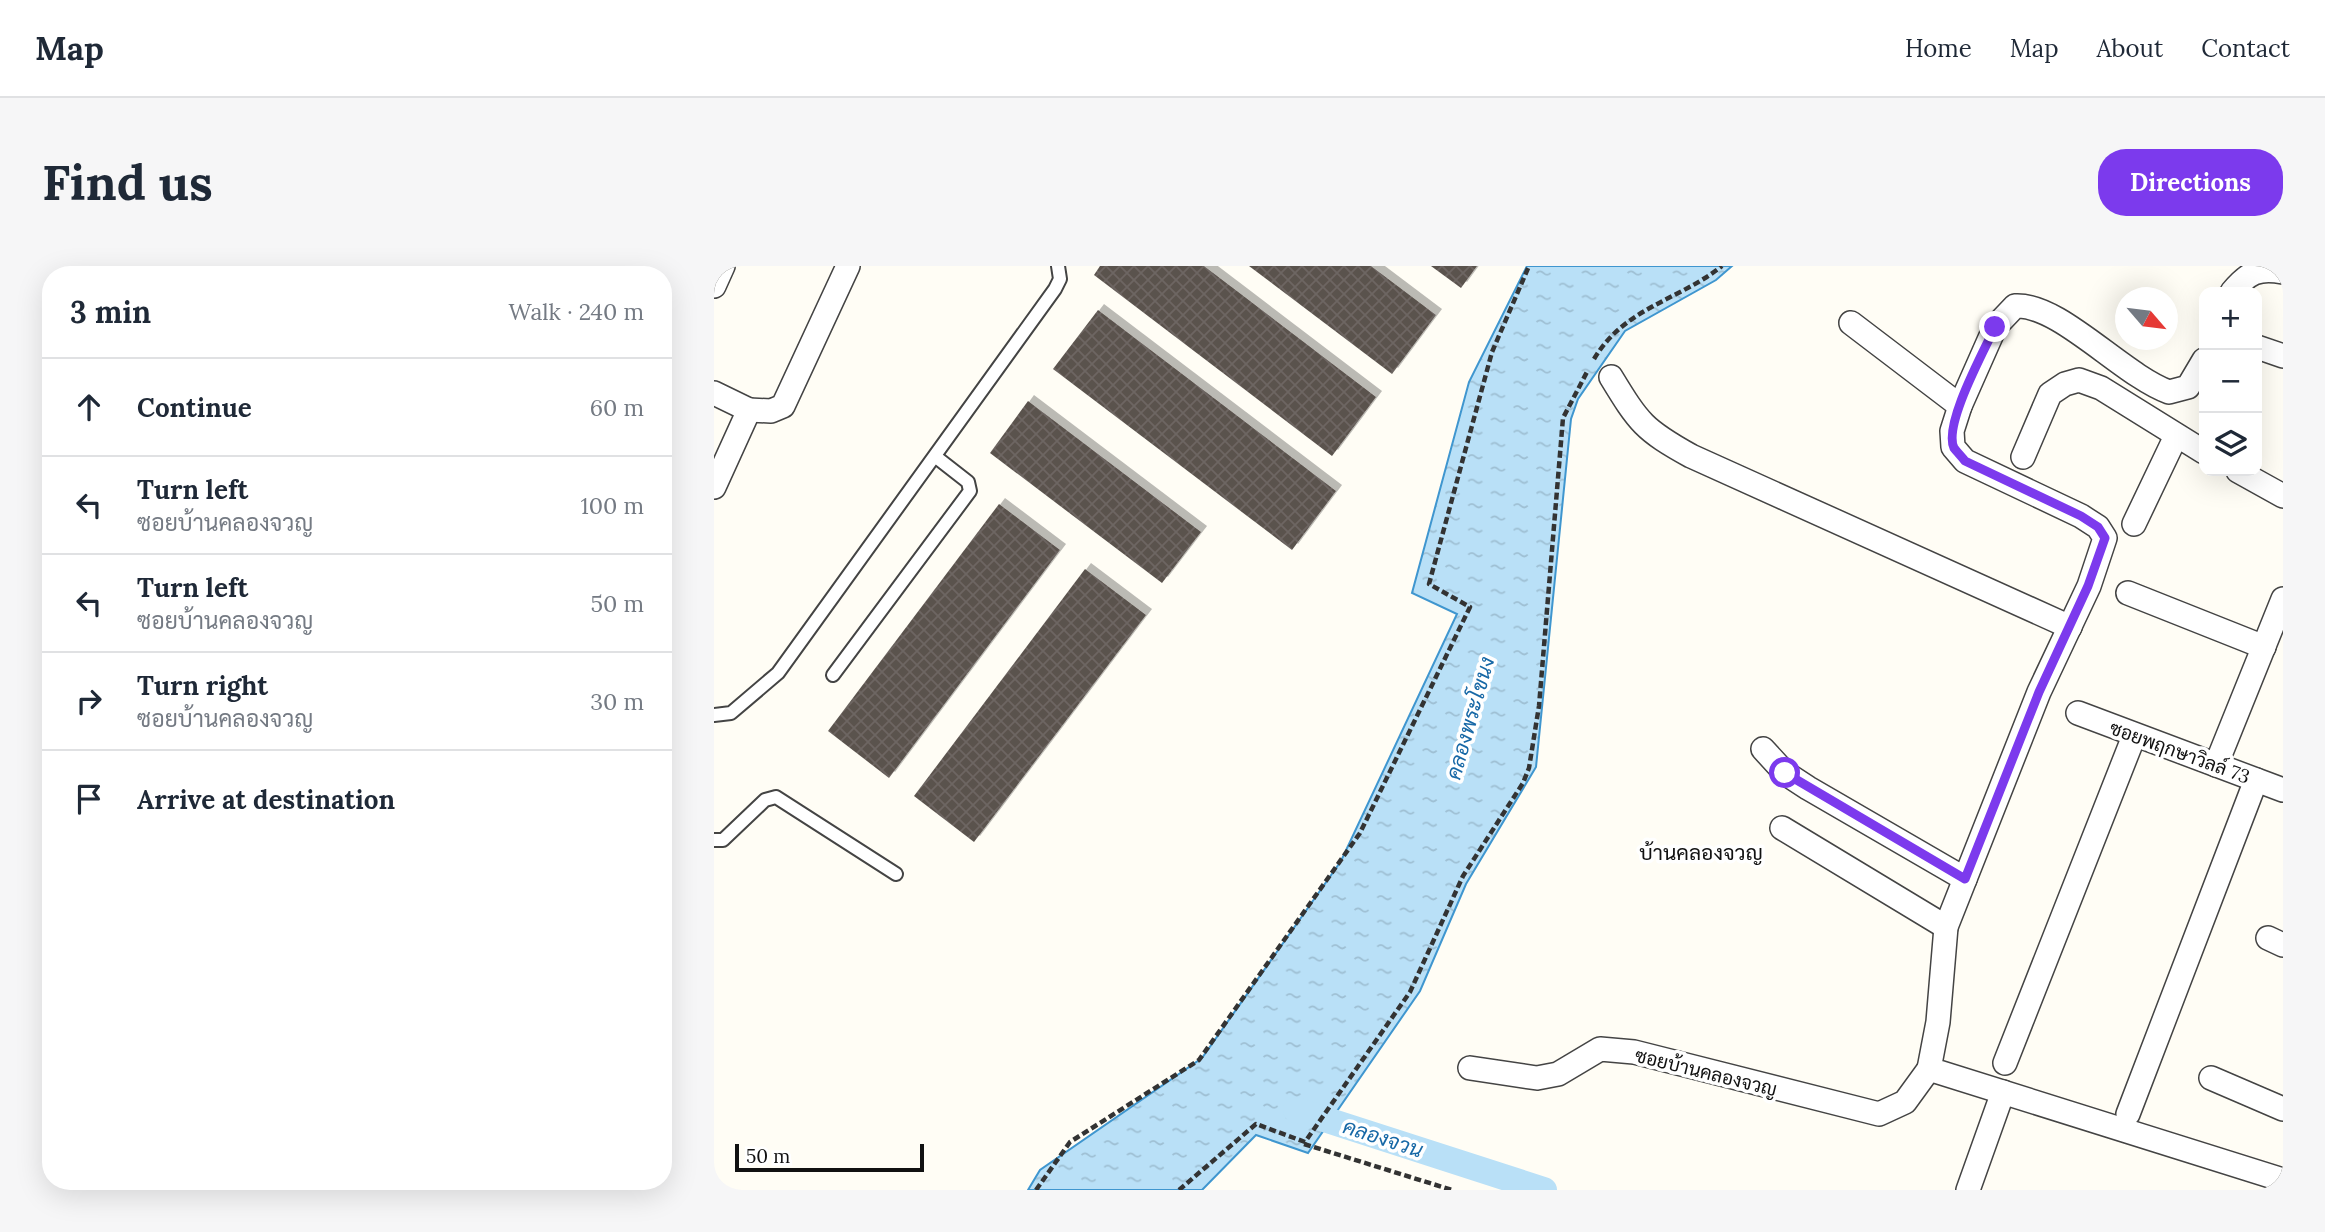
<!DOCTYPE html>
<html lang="en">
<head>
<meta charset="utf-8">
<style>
  body { margin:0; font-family:Lora,Sarabun,serif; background:#f6f6f7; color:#1f2937 }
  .controls { position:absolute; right:21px; top:21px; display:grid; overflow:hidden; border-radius:14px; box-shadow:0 7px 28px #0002 }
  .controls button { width:63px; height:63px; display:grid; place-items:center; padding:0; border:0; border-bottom:2px solid #e0e1e3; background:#fff; color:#1f2937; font:35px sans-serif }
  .compass { position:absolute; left:1401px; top:21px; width:63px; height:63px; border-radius:50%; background:#fff; box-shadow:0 7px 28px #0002; rotate:118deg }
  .scale { position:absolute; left:21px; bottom:18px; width:189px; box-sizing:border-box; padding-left:7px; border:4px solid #111; border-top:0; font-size:19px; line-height:24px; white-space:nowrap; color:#111; -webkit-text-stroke:5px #fff; paint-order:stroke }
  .stop { position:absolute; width:21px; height:21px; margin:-16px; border:5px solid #7c3aed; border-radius:50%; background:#fff }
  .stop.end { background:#7c3aed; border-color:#fff; box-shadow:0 2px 7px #0008 }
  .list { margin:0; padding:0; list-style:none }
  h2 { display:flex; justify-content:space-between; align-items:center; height:91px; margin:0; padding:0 28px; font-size:30px }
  h2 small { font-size:23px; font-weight:400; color:#747a83 }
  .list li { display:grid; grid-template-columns:46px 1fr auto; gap:21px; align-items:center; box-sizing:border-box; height:98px; padding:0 28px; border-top:2px solid #e0e1e3 }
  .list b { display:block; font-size:26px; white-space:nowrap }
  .list p { margin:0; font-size:23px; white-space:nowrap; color:#747a83 }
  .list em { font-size:23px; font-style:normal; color:#747a83 }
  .icon { flex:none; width:38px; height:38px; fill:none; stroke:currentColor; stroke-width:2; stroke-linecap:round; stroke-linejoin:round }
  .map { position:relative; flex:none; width:1569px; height:924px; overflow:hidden; border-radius:28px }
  header { display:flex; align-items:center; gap:42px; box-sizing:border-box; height:98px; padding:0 35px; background:#fff; border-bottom:2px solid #e0e1e3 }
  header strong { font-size:33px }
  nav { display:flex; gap:38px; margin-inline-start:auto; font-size:24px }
  .intro { display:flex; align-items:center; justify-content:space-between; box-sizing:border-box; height:168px; padding:0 42px }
  h1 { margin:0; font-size:49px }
  .button { padding:18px 32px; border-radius:28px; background:#7c3aed; color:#fff; font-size:24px; font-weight:700 }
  main { display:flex; gap:42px; padding:0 42px }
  aside { flex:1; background:#fff; border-radius:28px; box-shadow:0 7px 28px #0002 }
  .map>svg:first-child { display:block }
  .water { fill:url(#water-ripples); stroke:#3f96cf; stroke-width:2 }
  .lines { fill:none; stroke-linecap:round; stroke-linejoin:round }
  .canal { stroke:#b9e0f7; stroke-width:26 }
  .building { fill:url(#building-cross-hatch); filter:url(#shadow) }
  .lane-casing { stroke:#444; stroke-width:16 }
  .street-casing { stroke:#444; stroke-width:26 }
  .path { stroke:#333; stroke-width:4.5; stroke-dasharray:7 3.5; stroke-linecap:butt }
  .lane { stroke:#fff; stroke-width:12 }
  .street { stroke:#fff; stroke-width:23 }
  .route { stroke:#7c3aed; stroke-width:9 }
  .labels { text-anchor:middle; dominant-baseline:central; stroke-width:7; stroke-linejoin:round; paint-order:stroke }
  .street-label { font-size:19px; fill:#111; stroke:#fff }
  .water-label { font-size:21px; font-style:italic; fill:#1768a6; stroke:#fff }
  .neighbourhood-label { font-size:21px; fill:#111; stroke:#fff }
</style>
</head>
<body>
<header>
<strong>Map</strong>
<nav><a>Home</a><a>Map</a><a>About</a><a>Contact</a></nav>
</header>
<div class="intro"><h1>Find us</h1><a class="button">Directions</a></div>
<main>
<aside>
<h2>3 min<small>Walk · 240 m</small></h2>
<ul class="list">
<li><svg class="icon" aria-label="ahead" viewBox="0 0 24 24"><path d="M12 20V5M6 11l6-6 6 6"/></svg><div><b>Continue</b></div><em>60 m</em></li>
<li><svg class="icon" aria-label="left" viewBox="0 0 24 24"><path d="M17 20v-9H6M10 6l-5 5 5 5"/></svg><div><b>Turn left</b><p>ซอยบ้านคลองจวญ</p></div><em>100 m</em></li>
<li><svg class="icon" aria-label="left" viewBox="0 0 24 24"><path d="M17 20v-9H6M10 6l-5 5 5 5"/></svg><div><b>Turn left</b><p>ซอยบ้านคลองจวญ</p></div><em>50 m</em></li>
<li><svg class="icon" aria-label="right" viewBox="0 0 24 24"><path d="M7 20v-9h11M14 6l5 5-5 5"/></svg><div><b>Turn right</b><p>ซอยบ้านคลองจวญ</p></div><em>30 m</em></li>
<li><svg class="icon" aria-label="arrive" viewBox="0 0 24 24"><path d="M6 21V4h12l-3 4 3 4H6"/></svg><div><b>Arrive at destination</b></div></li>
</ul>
</aside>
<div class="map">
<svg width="1569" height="924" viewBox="0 0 1569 924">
  <defs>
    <pattern id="water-ripples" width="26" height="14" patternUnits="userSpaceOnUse" patternTransform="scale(1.75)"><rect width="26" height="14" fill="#b9e0f7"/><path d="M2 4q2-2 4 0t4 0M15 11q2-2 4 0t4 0" fill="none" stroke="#9ebfd3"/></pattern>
    <pattern id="building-cross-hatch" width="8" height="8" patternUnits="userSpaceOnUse" patternTransform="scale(1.75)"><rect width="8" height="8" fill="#5a524d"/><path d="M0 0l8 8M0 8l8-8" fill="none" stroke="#6d6662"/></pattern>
    <filter id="shadow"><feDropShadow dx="6" dy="-6" stdDeviation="0" flood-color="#0004"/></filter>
  </defs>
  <rect width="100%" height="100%" fill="#fffdf5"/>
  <path class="water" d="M813 0H1018L1002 14 911 65 864 133 857 153 822 501 752 618 706 725 594 887 542 869 488 924H314L326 904 488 792 627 595 743 348 698 327 755 116Z"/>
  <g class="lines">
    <path class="canal" d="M582 844 830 924"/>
  </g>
  <g class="building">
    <path d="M386 0H490L662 131 618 190 380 9Z"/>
    <path d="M535 0H657L722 49 678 108Z"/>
    <path d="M717 0H763L747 22Z"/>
    <path d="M384 44 622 225 578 284 339 103Z"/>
    <path d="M314 135 487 266 448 317 276 187Z"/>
    <path d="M285 238 346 284 175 512 114 465Z"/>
    <path d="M371 303 432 349 260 576 200 530Z"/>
  </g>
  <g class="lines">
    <defs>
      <g id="lane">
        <path d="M119 409 256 225 254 216 222 191"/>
        <path d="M0 449 17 447 64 407 341 23 346 13 344 0"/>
        <path d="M0 574H9L51 534 62 531 182 608"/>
      </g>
      <g id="street">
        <path d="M0 20 9 0"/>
        <path d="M1518 26C1534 7 1544 1 1569 6"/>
        <path d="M1137 57 1246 140"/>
        <path d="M1543 81 1569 90"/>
        <path d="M1490 94 1474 121 1455 126C1408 109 1345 37 1301 40L1281 61 1246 140 1238 165 1239 181 1251 195 1367 250 1384 261 1391 272 1375 320 1325 426 1232 661 1224 756 1215 803 1569 914"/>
        <path d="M897 111C925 157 930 164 977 190L1356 361"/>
        <path d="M0 127 35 144 0 221"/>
        <path d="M35 144 57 145 69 140 134 0"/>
        <path d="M1309 191 1336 128 1351 118 1365 114 1387 122 1490 186"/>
        <path d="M1524 205 1569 230"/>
        <path d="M1420 258 1462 170"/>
        <path d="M1414 327 1550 381"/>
        <path d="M1364 447 1569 524"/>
        <path d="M1049 483 1071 507 1094 522 1251 613"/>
        <path d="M1502 499 1569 333"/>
        <path d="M1068 562 1232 661"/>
        <path d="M1554 672 1569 679"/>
        <path d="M1291 797 1420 470"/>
        <path d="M756 802 823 812 844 808 886 783 920 786 1165 848 1191 836 1215 803"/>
        <path d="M1497 812 1569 843"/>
        <path d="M1414 848 1542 514"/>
        <path d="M1254 924 1289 826"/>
      </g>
    </defs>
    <use href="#lane" class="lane-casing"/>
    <use href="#street" class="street-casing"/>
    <g class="path">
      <path d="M880 93C911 41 964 35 1008 0"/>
      <path d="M590 878 738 924"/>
      <path d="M322 924 356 876 485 794 646 567 756 341 715 318 778 86 815 0"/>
      <path d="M465 924 542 858 591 876 696 726 749 610 809 517 815 502 825 440 849 152 874 104"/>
    </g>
    <use href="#lane" class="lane"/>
    <use href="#street" class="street"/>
  </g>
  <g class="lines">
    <path class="route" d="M1071 507 1251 613 1325 426 1374 320 1391 272 1384 261 1367 250 1251 195C1248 191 1243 186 1240 182 1229 159 1270 85 1281 61"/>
  </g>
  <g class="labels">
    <g class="street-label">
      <text transform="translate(1466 486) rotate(20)">ซอยพฤกษาวิลล์ 73</text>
      <text transform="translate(992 806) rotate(14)">ซอยบ้านคลองจวญ</text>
    </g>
    <g class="water-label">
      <text transform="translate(756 452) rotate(-74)">คลองพระโขนง</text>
      <text transform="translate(669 872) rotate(18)">คลองจวน</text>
    </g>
    <g class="neighbourhood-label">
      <text x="987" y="586">บ้านคลองจวญ</text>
    </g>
  </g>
</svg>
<div class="controls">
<button>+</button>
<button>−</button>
<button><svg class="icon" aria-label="layers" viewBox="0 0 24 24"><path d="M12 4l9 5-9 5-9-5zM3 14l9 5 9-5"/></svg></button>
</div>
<svg class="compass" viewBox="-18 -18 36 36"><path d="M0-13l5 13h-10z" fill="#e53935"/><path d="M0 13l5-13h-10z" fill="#747a83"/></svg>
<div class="scale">50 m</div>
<div class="stop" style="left:1071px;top:507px"></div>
<div class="stop end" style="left:1281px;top:61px"></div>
</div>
</main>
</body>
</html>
